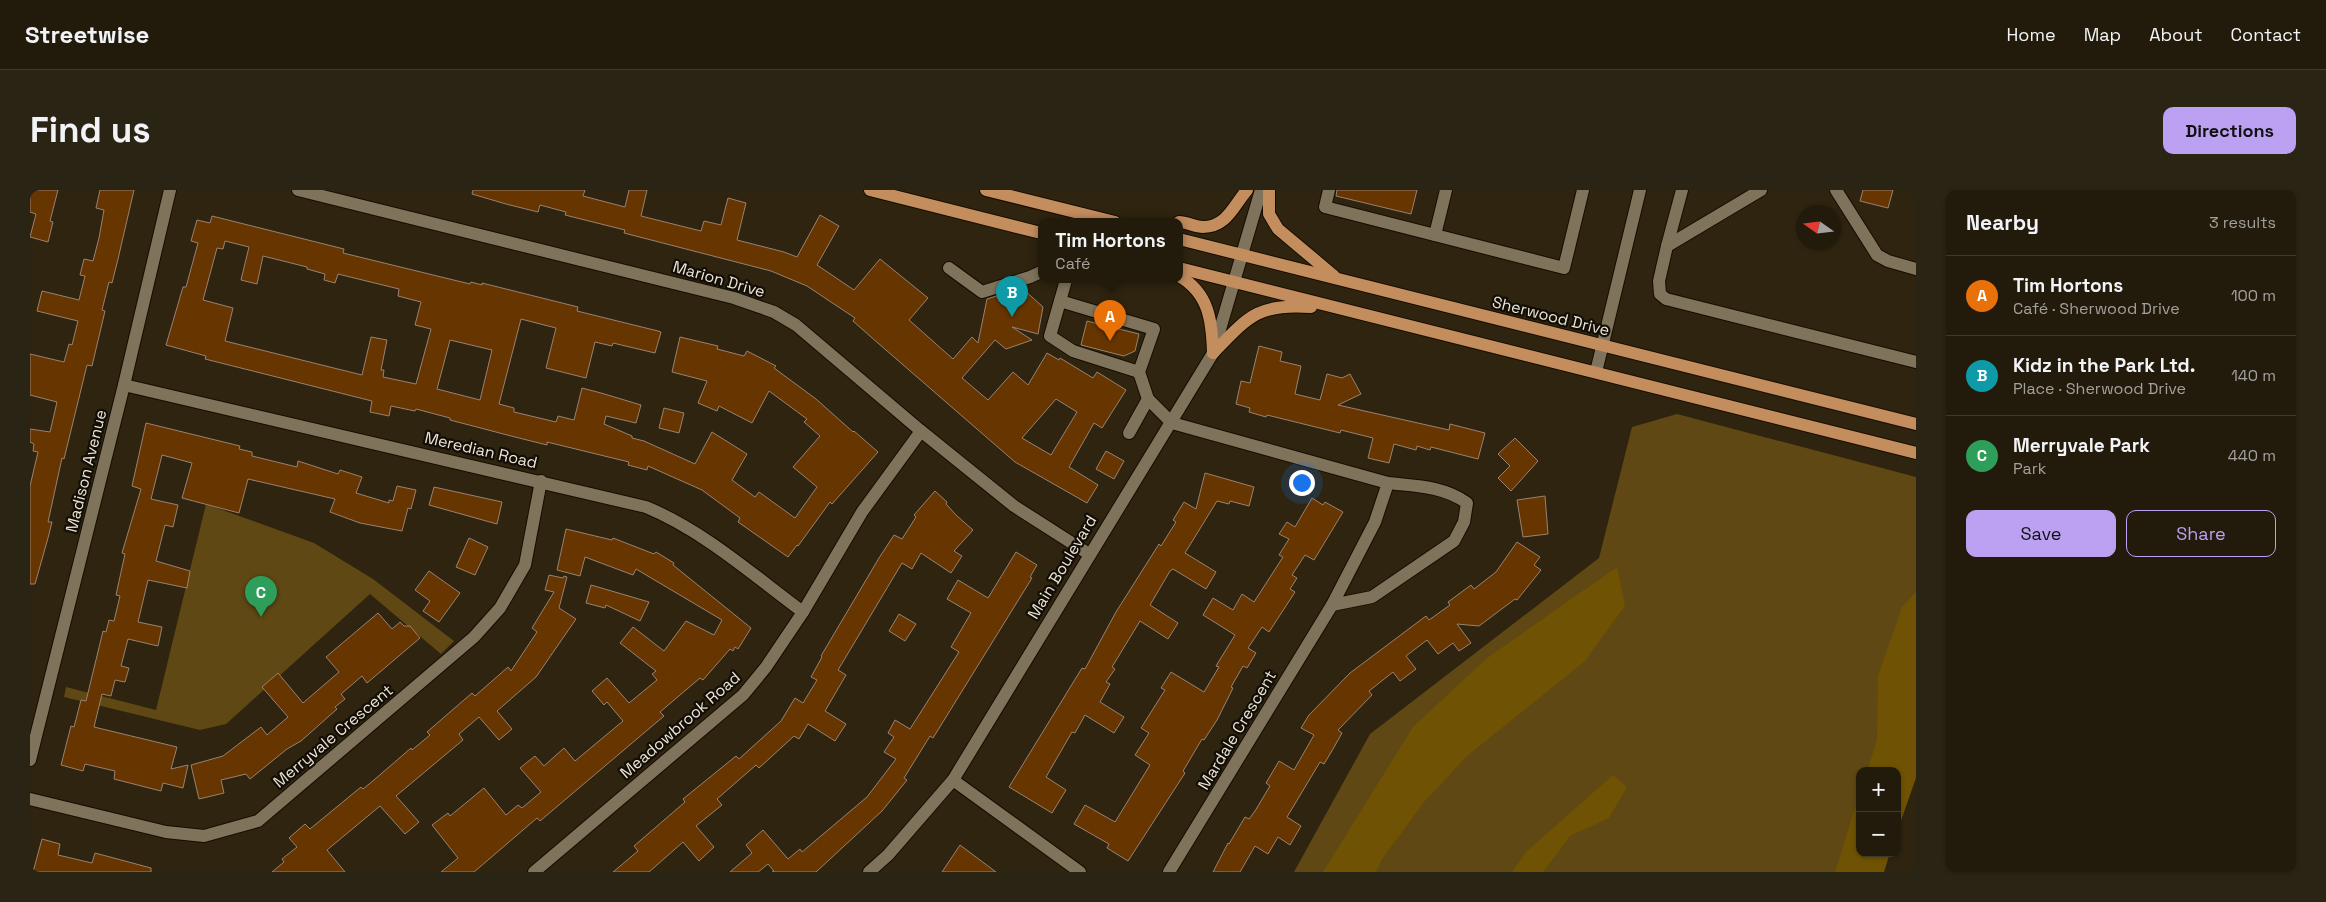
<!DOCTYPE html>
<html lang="en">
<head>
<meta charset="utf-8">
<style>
  body { margin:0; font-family:"Space Grotesk",sans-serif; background:#2a2414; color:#f1f3f6 }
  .controls { position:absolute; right:15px; bottom:15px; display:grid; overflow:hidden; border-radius:10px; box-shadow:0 1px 4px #0004 }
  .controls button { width:45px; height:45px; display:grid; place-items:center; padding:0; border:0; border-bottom:1px solid #3f392c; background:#221b0b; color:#f1f3f6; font:25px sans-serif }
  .compass { position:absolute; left:1766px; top:15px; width:45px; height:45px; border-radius:50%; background:#221b0b; box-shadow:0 1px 4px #0004; rotate:284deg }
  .you { position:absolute; left:1271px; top:292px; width:18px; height:18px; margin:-12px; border:4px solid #fff; border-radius:50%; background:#1a73e8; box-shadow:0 0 0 8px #1a73e833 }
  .badge { display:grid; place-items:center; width:32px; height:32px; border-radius:50%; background:#bca0f2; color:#fff; font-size:16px; font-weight:700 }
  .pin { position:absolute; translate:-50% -41px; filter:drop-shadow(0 1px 2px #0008) }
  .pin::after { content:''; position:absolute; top:26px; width:18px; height:15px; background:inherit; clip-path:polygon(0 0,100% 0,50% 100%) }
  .popup { position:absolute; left:1008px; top:28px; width:145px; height:65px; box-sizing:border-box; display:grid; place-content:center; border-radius:10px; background:#221b0b; filter:drop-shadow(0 1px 4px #0005); font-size:16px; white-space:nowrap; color:#a2a19d }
  .popup b { font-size:19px; color:#f1f3f6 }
  .popup::after { content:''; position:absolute; left:50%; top:100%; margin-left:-10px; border:10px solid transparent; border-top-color:#221b0b }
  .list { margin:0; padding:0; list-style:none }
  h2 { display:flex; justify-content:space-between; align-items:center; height:65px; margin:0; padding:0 20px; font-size:21px }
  h2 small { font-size:16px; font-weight:400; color:#a2a19d }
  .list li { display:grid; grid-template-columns:32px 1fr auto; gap:15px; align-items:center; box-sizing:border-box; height:80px; padding:0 20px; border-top:1px solid #3f392c }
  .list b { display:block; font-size:19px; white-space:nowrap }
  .list p { margin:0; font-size:16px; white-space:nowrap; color:#a2a19d }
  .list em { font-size:16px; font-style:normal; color:#a2a19d }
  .actions { display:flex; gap:10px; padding:15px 20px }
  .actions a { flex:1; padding:11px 0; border:1px solid #bca0f2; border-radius:10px; text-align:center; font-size:18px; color:#bca0f2 }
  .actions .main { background:#bca0f2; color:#111 }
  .map { position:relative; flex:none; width:1886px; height:682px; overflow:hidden; border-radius:10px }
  header { display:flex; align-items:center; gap:30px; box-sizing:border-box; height:70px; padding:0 25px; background:#221b0b; border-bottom:1px solid #3f392c }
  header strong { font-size:24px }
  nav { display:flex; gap:28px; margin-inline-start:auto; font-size:18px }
  .intro { display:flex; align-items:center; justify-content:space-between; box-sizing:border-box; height:120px; padding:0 30px }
  h1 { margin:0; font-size:35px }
  .button { padding:12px 22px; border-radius:10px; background:#bca0f2; color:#111; font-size:18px; font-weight:700 }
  main { display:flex; gap:30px; padding:0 30px }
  aside { flex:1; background:#221b0b; border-radius:10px; box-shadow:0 1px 4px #0004 }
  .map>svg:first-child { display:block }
  .green { fill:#5f4813 }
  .forest { fill:#6f5203 }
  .building { fill:#673500; stroke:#998272; fill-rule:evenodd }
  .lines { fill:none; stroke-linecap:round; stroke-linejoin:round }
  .minor-casing { stroke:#160d00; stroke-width:14 }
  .major-casing { stroke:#160d00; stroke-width:14 }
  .minor { stroke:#7f735c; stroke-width:12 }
  .major { stroke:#c48d5e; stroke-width:12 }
  .labels { text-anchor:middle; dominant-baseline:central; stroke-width:4.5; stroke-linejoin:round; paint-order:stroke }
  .street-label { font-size:16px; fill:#ebe4d7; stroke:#120e06 }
</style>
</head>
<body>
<header>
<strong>Streetwise</strong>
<nav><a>Home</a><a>Map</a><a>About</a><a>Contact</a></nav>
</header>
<div class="intro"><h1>Find us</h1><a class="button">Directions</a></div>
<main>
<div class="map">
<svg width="1886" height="682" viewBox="0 0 1886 682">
  <rect width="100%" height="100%" fill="#2e240f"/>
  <g class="green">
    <path d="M1647 224 1886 287V519L1867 581H1830V663L1836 682H1264L1340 544 1569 368 1602 237Z"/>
    <path d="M176 314 284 353 343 389 424 451 411 464 340 404 196 534 170 540 34 507 36 497 126 520Z"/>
  </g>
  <g class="forest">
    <path d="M1587 377 1595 416 1554 472 1437 566 1395 611 1352 669 1346 682H1293L1383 537 1457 468Z"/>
    <path d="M1886 402V588L1867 642V581H1837L1847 550 1848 486 1872 417Z"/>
    <path d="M1583 585 1597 597 1579 628 1540 646 1513 682H1482L1496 662Z"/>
    <path d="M1830 602V663H1860L1854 682H1805Z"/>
  </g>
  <g class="building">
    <path d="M0 0H28L20 31 23 32 18 52 0 47 6 24 0 22Z"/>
    <path d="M70 0H104L88 69 82 93 79 92 72 120 75 121 62 176 57 175 34 269 32 268 18 332H22L18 348 5 394H0V296L8 262 3 261 4 254 0 252V239L20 242 27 212 0 205V164L34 172 39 154 42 155 48 131 7 121 12 101 49 110 55 86 50 85 54 69 63 71 69 48 74 20 66 18Z"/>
    <path d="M443 0H555L553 6 595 17 599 0H617L611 26 671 41 674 31 691 35 698 8 716 13 707 50 754 62 767 67 790 25 809 36 787 75 824 100 850 69 898 108 879 130 923 169 942 147 948 153 957 109 992 98 1013 117 1008 144 982 137 1002 150 976 159 965 150 932 188 958 210 983 182 998 195 1017 163 1029 170 1030 168 1063 188 1067 182 1096 200 1072 238 1064 233 1039 277 1068 295 1057 313 985 272 841 147 823 131 825 128 777 96 741 81 594 43 595 40 535 25 536 22 510 15 508 22 476 14 442 4ZM1026 209 1047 222 1021 265 992 248Z"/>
    <path d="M1307 0H1387L1381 24 1306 6Z"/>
    <path d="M1833 0H1863L1858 18 1830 11Z"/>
    <path d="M182 26 314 59 313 63 440 94 441 92 452 95V93L548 117 547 121 628 141 631 142 625 163 583 153 582 156 565 152 556 188 516 178 526 138 491 129 469 214 484 218V222L526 232 528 226 544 230 552 198 571 203 611 215 606 233 576 226 574 234 602 246V248L614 251 665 274 682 242 717 264 702 290 725 307 729 302 765 328 787 297 763 277 790 246 774 232 777 229 739 201 722 233 689 216 687 221 668 213 677 191 642 182 650 147 688 156 687 159 714 166 717 161 746 176 744 178 786 209 823 242 824 241 848 262 802 314 800 312 768 356 767 355 758 367 708 332 710 328 672 300 618 276 617 280 598 275 599 272 517 252V255L485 247 420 230V228L386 219 385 221 361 216 359 226 340 222 342 211 175 169 176 166 136 155 153 97H156L168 53 161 51 167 30 180 33ZM195 51 219 57 211 90 227 94 233 66 277 77V79L295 84 294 90 305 93 308 84 369 99 368 106 391 112 385 135 401 139 386 194 353 187 354 180H351L357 150 341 147 332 185 195 151 203 118 173 110 187 58 193 59ZM420 150 462 160 450 210 407 199Z"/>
    <path d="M1057 131 1109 144 1105 161 1094 166 1051 155Z"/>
    <path d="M1229 156 1252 162 1250 171 1271 176 1265 204 1290 210 1297 184 1312 188 1320 184 1331 204 1308 215 1419 240 1420 234 1455 243 1448 269 1401 257 1400 260 1387 256 1386 260 1364 254 1359 273 1338 268 1343 248 1311 240 1310 243 1237 225 1236 227 1219 222 1220 218 1206 214 1211 191 1220 193Z"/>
    <path d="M634 218 654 223 649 243 629 238Z"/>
    <path d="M116 233 210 256 209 259 222 262V266L267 277 268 271 308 284 310 280 332 287 326 303 359 313V310L363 311 367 296 386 300 381 319 378 318 372 341 330 333 300 322 305 309 218 289 209 323 152 308 162 273 132 265 121 309 148 315 143 337 135 335 126 371 160 381 157 398 118 390 108 432 132 437 128 456 98 449 91 476 99 478 95 492 85 490 81 506 72 504 64 537 147 557 141 579 158 575 153 598 133 593 131 601 84 589 85 581 55 574 53 581 31 575 41 536 44 537 51 510 56 511 73 441 76 442 79 430 84 431 90 406 86 405 95 364 92 363 111 299 102 296Z"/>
    <path d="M1485 248 1508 271 1481 301 1468 288 1480 276 1468 264Z"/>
    <path d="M1076 261 1094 271 1084 289 1066 279Z"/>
    <path d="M1175 283 1224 297 1219 316 1200 311 1199 314 1187 311 1155 363 1186 382 1176 399 1143 379 1140 381 1120 415 1148 433 1138 449 1110 431 1082 477 1085 479 1076 492 1080 494 1070 512 1094 527 1084 543 1055 525 1045 543 1042 542 1016 587 1036 600 1022 623 979 597 1052 478 1055 479 1086 422 1129 354 1131 356 1146 332 1143 330 1154 312 1166 319Z"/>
    <path d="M404 297 472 312 467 334 399 315Z"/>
    <path d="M905 301 917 312 916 314 927 326 943 340 924 361 932 366 921 383 891 363 882 379 872 373 808 480 816 485 795 521 816 534 805 551 778 534 769 549 764 546 729 578 726 575 687 609 692 615 666 636 684 657 669 671 653 652 619 682H583L608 661 604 656 655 612 653 609 706 566 709 569 751 531 765 508 773 513 787 490 781 487 792 467 791 466 849 368 864 345 872 349 886 327 884 325Z"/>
    <path d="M1515 306 1518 344 1493 347 1487 310Z"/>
    <path d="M1282 308 1293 315 1295 312 1313 322 1284 370 1275 365 1262 385 1267 388 1260 399 1265 402 1239 442 1232 437 1218 458 1226 463 1217 478 1213 476 1201 497 1203 498 1187 530 1174 550 1172 549 1153 581 1155 583 1098 671 1077 658 1079 654 1044 634 1055 615 1085 632 1120 575 1105 565 1119 543 1111 538 1135 500 1131 498 1141 482 1174 502 1189 477 1186 476 1205 445 1173 425 1183 408 1203 420 1212 404 1224 412 1253 367 1249 365 1259 349 1249 344 1257 332 1265 337Z"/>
    <path d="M536 339 582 350 583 348 624 364 626 362 644 373 643 375 721 438 708 459 705 457 703 461 700 459 673 490 670 488 630 522 634 526 510 631 507 628 444 682H411L428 668 402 635 418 623 420 626 454 598 476 625 488 615 492 618 511 602 490 578 505 566 514 576 534 558 545 571 593 531 577 512 574 515 562 501 577 488 599 513 627 490 622 484 626 481 590 453 603 437 634 461 656 431 684 445 692 430 606 379 603 385 555 367 550 386 527 380Z"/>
    <path d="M439 348 458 357 445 385 426 377Z"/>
    <path d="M1487 352 1510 367 1504 375 1511 380 1487 410 1485 409 1449 436 1427 434 1441 453 1429 461 1423 453 1408 464 1397 450 1376 466 1386 479 1370 491 1363 482 1339 501 1342 505 1308 540 1312 543 1303 559 1294 574 1290 572 1257 627 1271 636 1260 655 1248 647 1238 664 1225 656 1210 682H1183L1198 653 1199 654 1215 627 1219 629 1225 621 1240 596 1236 593 1249 571 1264 580 1284 545 1271 538 1279 525 1320 483 1396 426 1399 430 1420 415 1418 412 1441 395 1444 399 1466 382Z"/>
    <path d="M986 362 1007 375 1000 387 1002 388 903 548 900 546 874 588 877 590 852 621 786 682H742L744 681 738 674 728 682H700L722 663 716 655 733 640 758 669 770 659 772 662 837 607 866 569 854 562 864 547 858 543 865 530 880 539 929 462 921 457 941 423 917 409 928 390 958 408Z"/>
    <path d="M399 381 430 403 409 432 393 421 400 411 385 400Z"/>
    <path d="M519 385 533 388 534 386 537 387 529 418 546 429 506 487 467 521 482 539 469 550 449 527 429 544 433 550 366 606 389 632 375 644 350 616 297 660 315 682H242L254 672 252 669 267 657 259 648 275 634 280 639 331 597 333 599 344 590 381 558 382 560 400 545 397 542 442 503 445 506 478 477 481 481 507 442 502 438 524 402 515 400Z"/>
    <path d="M561 395 619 412 610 431 576 415 575 418 556 413Z"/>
    <path d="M348 423 362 439 370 432 374 436H380L390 448 337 493 332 486 311 504 315 509 305 517 307 519 271 551 257 559 220 589 216 584 191 590 194 603 169 609 161 575 193 566 231 537 237 545 258 527 232 497 248 483 273 513 309 482 296 467Z"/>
    <path d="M869 424 886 434 875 451 859 441Z"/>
    <path d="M12 649 30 654 28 665 62 673 65 663 121 678V682H3Z"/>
    <path d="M930 655 966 682H912Z"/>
  </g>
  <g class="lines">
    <defs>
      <g id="minor">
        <path d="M268 0 704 108 744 122 766 135 891 241 984 316 1059 364"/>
        <path d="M1299 0 1295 17 1534 78 1553 0"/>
        <path d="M1731 0 1637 56 1629 91 1630 104 1636 109 1886 172"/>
        <path d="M1806 0 1847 65 1858 71 1886 79"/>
        <path d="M1405 45 1416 0"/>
        <path d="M1637 56 1652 0"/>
        <path d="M919 78 952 102 1000 87 1011 82"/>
        <path d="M1036 90 1020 146 1043 161 1109 182"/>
        <path d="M1030 111 1124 139 1109 182 1118 209 1142 233 1358 293 1345 332 1302 415 1139 682"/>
        <path d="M1566 182 1610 0"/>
        <path d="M94 195 616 317C674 341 723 385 773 422"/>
        <path d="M1099 243 1118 209"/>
        <path d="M1302 415 1342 407 1424 351 1434 332 1437 313C1414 296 1385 296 1358 293"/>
        <path d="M0 570 94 195 140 0"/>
        <path d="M923 590 1050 682"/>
        <path d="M0 609 136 642 174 646 228 631 444 447 470 418 495 375 511 291"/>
        <path d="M504 682 713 505 736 477 773 422 832 322 891 241"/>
        <path d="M839 682 858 665 923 590 1183 163 1231 0"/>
      </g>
      <g id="major">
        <path d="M840 0 1011 43"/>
        <path d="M956 0 1085 32"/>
        <path d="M1239 0V24L1248 39 1304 86"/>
        <path d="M1149 32C1157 32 1165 37 1173 37 1197 37 1204 15 1217 0"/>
        <path d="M1149 49 1886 234"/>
        <path d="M1149 78 1886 263"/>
        <path d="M1149 86C1179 103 1182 131 1183 163"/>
        <path d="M1183 163C1218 127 1228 113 1281 117"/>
      </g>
    </defs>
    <use href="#minor" class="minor-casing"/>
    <use href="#major" class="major-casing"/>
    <use href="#minor" class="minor"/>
    <use href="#major" class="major"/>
  </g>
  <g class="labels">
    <g class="street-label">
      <text transform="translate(689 89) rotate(16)">Marion Drive</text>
      <text transform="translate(1521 126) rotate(14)">Sherwood Drive</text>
      <text transform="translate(451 260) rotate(13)">Meredian Road</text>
      <text transform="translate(56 281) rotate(-76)">Madison Avenue</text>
      <text transform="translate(1032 377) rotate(-59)">Main Boulevard</text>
      <text transform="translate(650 535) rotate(-41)">Meadowbrook Road</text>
      <text transform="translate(1207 540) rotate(-59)">Mardale Crescent</text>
      <text transform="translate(303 546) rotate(-40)">Merryvale Crescent</text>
    </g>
  </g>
</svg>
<div class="controls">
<button>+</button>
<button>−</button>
</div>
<svg class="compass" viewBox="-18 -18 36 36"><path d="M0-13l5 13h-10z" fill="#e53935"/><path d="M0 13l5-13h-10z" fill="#a2a19d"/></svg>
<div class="you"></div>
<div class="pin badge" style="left:1080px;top:151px;background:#e8710a">A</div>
<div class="popup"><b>Tim Hortons</b>Café</div>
<div class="pin badge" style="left:982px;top:127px;background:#0f9aa8">B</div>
<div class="pin badge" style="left:231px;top:427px;background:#2e9e5b">C</div>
</div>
<aside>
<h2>Nearby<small>3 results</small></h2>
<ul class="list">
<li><span class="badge" style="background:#e8710a">A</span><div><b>Tim Hortons</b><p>Café · Sherwood Drive</p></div><em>100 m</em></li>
<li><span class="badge" style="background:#0f9aa8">B</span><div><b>Kidz in the Park Ltd.</b><p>Place · Sherwood Drive</p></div><em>140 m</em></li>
<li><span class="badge" style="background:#2e9e5b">C</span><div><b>Merryvale Park</b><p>Park</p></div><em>440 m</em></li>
</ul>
<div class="actions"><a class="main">Save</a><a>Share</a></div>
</aside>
</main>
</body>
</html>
